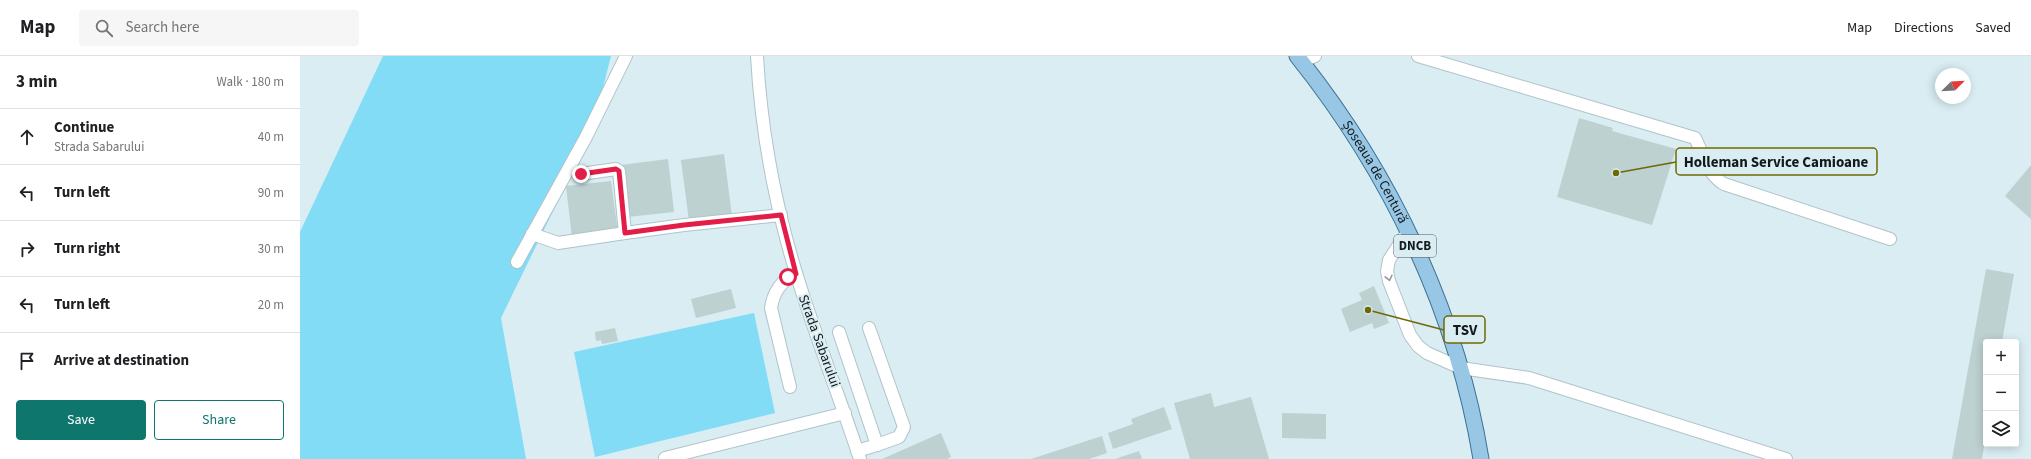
<!DOCTYPE html>
<html lang="en">
<head>
<meta charset="utf-8">
<style>
  body { margin:0; font-family:"Source Sans 3",sans-serif; background:#f6f6f6; color:#202124 }
  .controls { position:absolute; right:12px; bottom:12px; display:grid; overflow:hidden; border-radius:4px; box-shadow:0 2px 10px #0003 }
  .controls button { width:36px; height:36px; display:grid; place-items:center; padding:0; border:0; border-bottom:1px solid #e0e0e0; background:#fff; color:#202124; font:20px sans-serif }
  .compass { position:absolute; left:1635px; top:12px; width:36px; height:36px; border-radius:50%; background:#fff; box-shadow:0 2px 10px #0003; rotate:66deg }
  .stop { position:absolute; width:12px; height:12px; margin:-9px; border:3px solid #e11d48; border-radius:50%; background:#fff }
  .stop.end { background:#e11d48; border-color:#fff; box-shadow:0 1px 4px #0008 }
  .list { margin:0; padding:0; list-style:none }
  h2 { display:flex; justify-content:space-between; align-items:center; height:52px; margin:0; padding:0 16px; font-size:17px }
  h2 small { font-size:13px; font-weight:400; color:#757577 }
  .list li { display:grid; grid-template-columns:26px 1fr auto; gap:12px; align-items:center; box-sizing:border-box; height:56px; padding:0 16px; border-top:1px solid #e0e0e0 }
  .list b { display:block; font-size:15px; white-space:nowrap }
  .list p { margin:0; font-size:13px; white-space:nowrap; color:#757577 }
  .list em { font-size:13px; font-style:normal; color:#757577 }
  .actions { display:flex; gap:8px; padding:12px 16px }
  .actions a { flex:1; padding:9px 0; border:1px solid #0f766e; border-radius:4px; text-align:center; font-size:14px; color:#0f766e }
  .actions .main { background:#0f766e; color:#fff }
  .icon { flex:none; width:22px; height:22px; fill:none; stroke:currentColor; stroke-width:2; stroke-linecap:round; stroke-linejoin:round }
  .map { position:relative; flex:none; width:1731px; height:403px; overflow:hidden }
  header { display:flex; align-items:center; gap:24px; box-sizing:border-box; height:56px; padding:0 20px; background:#fff; border-bottom:1px solid #e0e0e0 }
  header strong { font-size:19px }
  nav { display:flex; gap:22px; margin-inline-start:auto; font-size:14px }
  .search { width:280px; height:36px; background:#f6f6f6; display:flex; align-items:center; gap:10px; box-sizing:border-box; padding:0 14px; border-radius:4px; color:#757577; font-size:15px }
  main { display:flex }
  aside { flex:1; background:#fff }
  .map>svg:first-child { display:block }
  .grass { fill:#82dcf6 }
  .building { fill:#bcd1d0 }
  .lines { fill:none; stroke-linecap:round; stroke-linejoin:round }
  .minor-casing { stroke:#b0c3c9; stroke-width:14 }
  .major-casing { stroke:#3d7194; stroke-width:17 }
  .minor { stroke:#fff; stroke-width:12 }
  .major { stroke:#98c6e5; stroke-width:15 }
  .oneway { stroke:#959899 }
  .route { stroke:#e11d48; stroke-width:5 }
  .labels { text-anchor:middle; dominant-baseline:central; stroke-width:4; stroke-linejoin:round; paint-order:stroke }
  .shield { fill:#d9edf3; stroke:#4e595c; stroke-width:1 }
  .shield-label { font-size:13px; font-weight:bold; fill:#131a1c }
  .street-label { font-size:14px; fill:#131a1c; stroke:#d9edf3 }
  .leader { fill:none; stroke:#6f6901; stroke-width:1.5 }
  .callout-dot { fill:#6f6901; stroke:#d9edf3; stroke-width:1.5 }
  .callout { fill:#d9edf3; stroke:#6f6901; stroke-width:1.5 }
  .callout-label { font-size:15px; text-anchor:middle; font-weight:bold; fill:#131a1c }
</style>
</head>
<body>
<header>
<strong>Map</strong>
<div class="search"><svg class="icon" aria-label="search" viewBox="0 0 24 24"><circle cx="10" cy="10" r="6"/><path d="M15 15l6 6"/></svg>Search here</div>
<nav><a>Map</a><a>Directions</a><a>Saved</a></nav>
</header>
<main>
<aside>
<h2>3 min<small>Walk · 180 m</small></h2>
<ul class="list">
<li><svg class="icon" aria-label="ahead" viewBox="0 0 24 24"><path d="M12 20V5M6 11l6-6 6 6"/></svg><div><b>Continue</b><p>Strada Sabarului</p></div><em>40 m</em></li>
<li><svg class="icon" aria-label="left" viewBox="0 0 24 24"><path d="M17 20v-9H6M10 6l-5 5 5 5"/></svg><div><b>Turn left</b></div><em>90 m</em></li>
<li><svg class="icon" aria-label="right" viewBox="0 0 24 24"><path d="M7 20v-9h11M14 6l5 5-5 5"/></svg><div><b>Turn right</b></div><em>30 m</em></li>
<li><svg class="icon" aria-label="left" viewBox="0 0 24 24"><path d="M17 20v-9H6M10 6l-5 5 5 5"/></svg><div><b>Turn left</b></div><em>20 m</em></li>
<li><svg class="icon" aria-label="arrive" viewBox="0 0 24 24"><path d="M6 21V4h12l-3 4 3 4H6"/></svg><div><b>Arrive at destination</b></div></li>
</ul>
<div class="actions"><a class="main">Save</a><a>Share</a></div>
</aside>
<div class="map">
<svg width="1731" height="403" viewBox="0 0 1731 403">
  <rect width="100%" height="100%" fill="#d9edf3"/>
  <g class="grass">
    <path d="M83 0H311L292 75 201 262 226 403H0V176Z"/>
    <path d="M454 257 475 357 295 401 274 296Z"/>
  </g>
  <g class="building">
    <path d="M1279 62 1313 72 1312 75 1376 93 1352 169 1257 141Z"/>
    <path d="M424 98 432 160 389 165 381 104Z"/>
    <path d="M368 103 374 156 327 161 321 109Z"/>
    <path d="M1731 109V163L1705 140Z"/>
    <path d="M311 125 318 177 272 182 266 130Z"/>
    <path d="M1686 213 1714 218 1702 286H1686V378L1682 403H1652Z"/>
    <path d="M1074 230 1089 267 1074 273 1072 267 1050 276 1041 253 1062 244 1059 237Z"/>
    <path d="M431 233 436 252 396 262 391 243Z"/>
    <path d="M315 272 318 285 302 288 301 284 296 285 295 276Z"/>
    <path d="M911 337 914 351 951 341 969 403H890L874 347Z"/>
    <path d="M864 351 872 373 813 393 808 377 833 368 831 363Z"/>
    <path d="M982 357 1026 358V383L982 382Z"/>
    <path d="M641 377 651 401 647 403H582Z"/>
    <path d="M802 380 807 397 789 403H731Z"/>
    <path d="M839 395 842 403H815Z"/>
  </g>
  <g class="lines">
    <defs>
      <g id="minor">
        <path d="M457 0C461 73 475 149 497 220 516 282 540 342 560 403"/>
        <path d="M1118 0 1395 82C1404 99 1407 118 1424 128L1590 183"/>
        <path d="M1001 6 1015 0"/>
        <path d="M281 118 316 113 319 115 325 177 384 169 481 159"/>
        <path d="M1108 175 1089 204 1087 215 1089 225 1110 279 1118 290 1127 297 1161 312 1229 322 1486 403"/>
        <path d="M232 178 258 187 325 177"/>
        <path d="M217 206 286 81 326 0"/>
        <path d="M569 272 604 371 599 381 577 389"/>
        <path d="M539 276 577 389 557 395"/>
        <path d="M490 331 471 252C473 237 482 223 496 218"/>
        <path d="M365 402 545 357"/>
      </g>
      <g id="major">
        <path id="s1" d="M997 0C1090 116 1157 256 1181 403"/>
      </g>
    </defs>
    <use href="#minor" class="minor-casing"/>
    <use href="#major" class="major-casing"/>
    <use href="#minor" class="minor"/>
    <use href="#major" class="major"/>
  </g>
  <defs><path id="oneway-chevron" d="M-2-3.5L2.5 0L-2 3.5" fill="none" stroke-width="1.6" stroke-linecap="round" stroke-linejoin="round"/></defs>
  <use class="oneway" href="#oneway-chevron" transform="translate(1089 222) rotate(77)"/>
  <g class="lines">
    <path class="route" d="M281 118 316 113 319 115 325 177 384 169 481 159 496 218 488 221"/>
  </g>
  <g class="labels">
    <rect class="shield" x="1094" y="179" width="42" height="22" rx="3"/>
    <g class="shield-label">
      <text x="1115" y="190">DNCB</text>
    </g>
    <g class="street-label">
      <text stroke="none"><textPath href="#s1" startOffset="140">Șoseaua de Centură</textPath></text>
      <text transform="translate(519 285) rotate(70)">Strada Sabarului</text>
    </g>
  </g>
  <path class="leader" d="M1316 117L1376 106M1068 254L1144 274"/>
  <g class="callout-dot">
    <circle cx="1316" cy="117" r="4"/>
    <circle cx="1068" cy="254" r="4"/>
  </g>
  <g class="callout">
    <rect x="1376" y="92" width="201" height="27" rx="4"/>
    <rect x="1144" y="260" width="41" height="27" rx="4"/>
  </g>
  <g class="callout-label">
    <text x="1476" y="111">Holleman Service Camioane</text>
    <text x="1165" y="279">TSV</text>
  </g>
</svg>
<div class="controls">
<button>+</button>
<button>−</button>
<button><svg class="icon" aria-label="layers" viewBox="0 0 24 24"><path d="M12 4l9 5-9 5-9-5zM3 14l9 5 9-5"/></svg></button>
</div>
<svg class="compass" viewBox="-18 -18 36 36"><path d="M0-13l5 13h-10z" fill="#e53935"/><path d="M0 13l5-13h-10z" fill="#757577"/></svg>
<div class="stop" style="left:488px;top:221px"></div>
<div class="stop end" style="left:281px;top:118px"></div>
</div>
</main>
</body>
</html>
